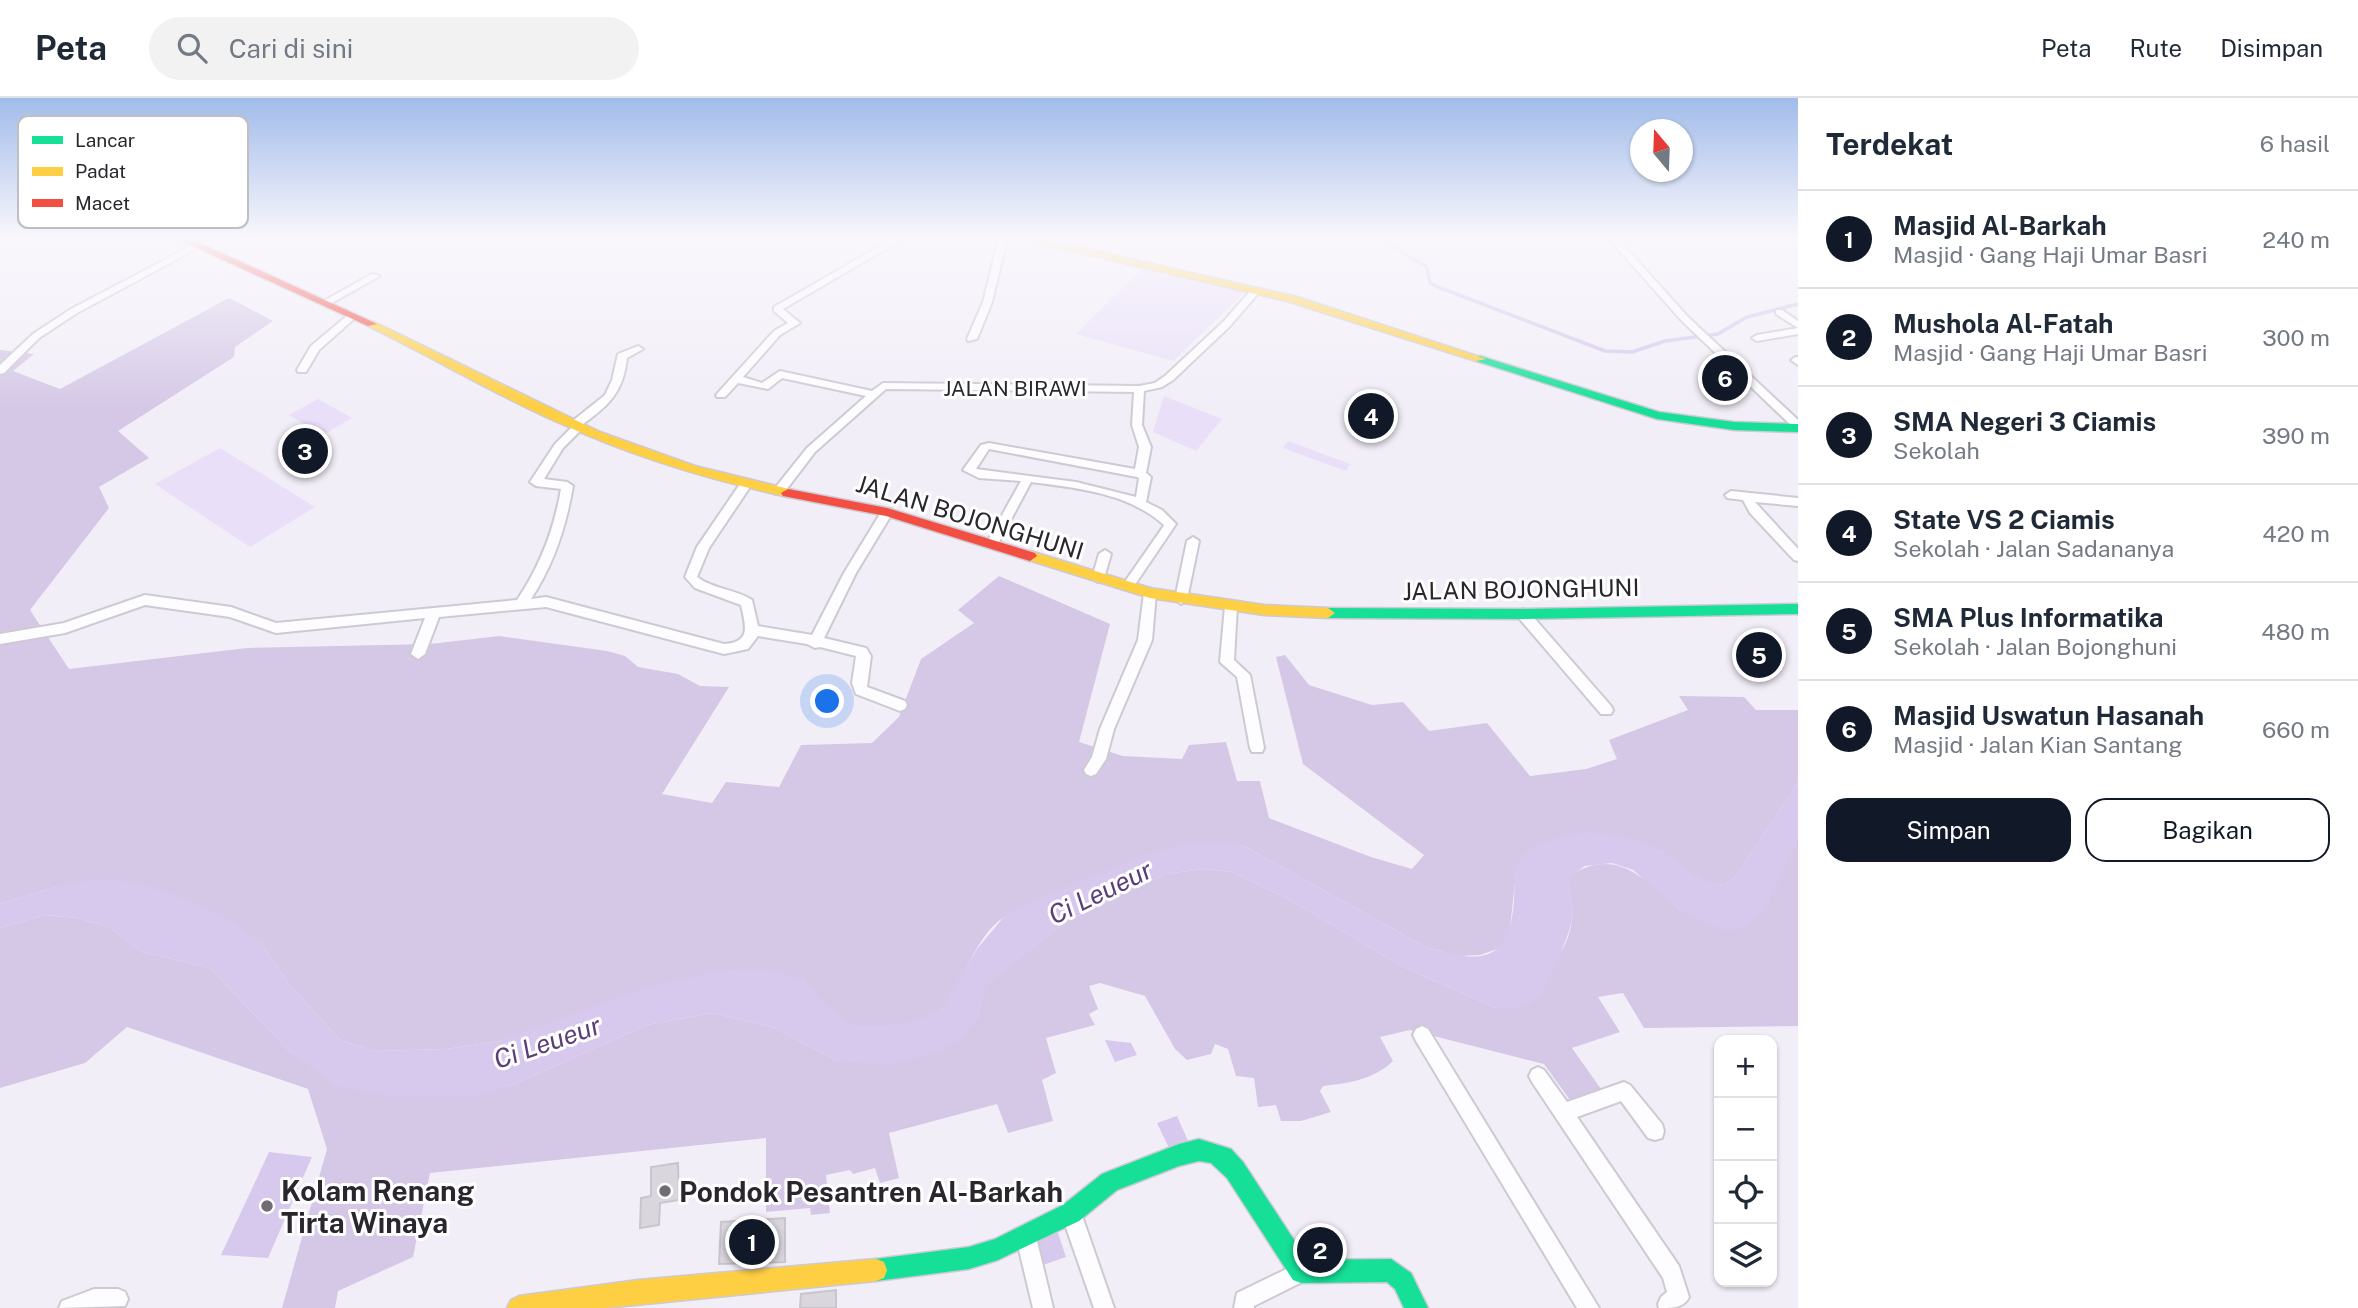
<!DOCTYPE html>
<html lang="id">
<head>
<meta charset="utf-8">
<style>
  body { margin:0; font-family:"Public Sans",sans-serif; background:#f2f2f3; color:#1f2937 }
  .controls { position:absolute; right:21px; bottom:21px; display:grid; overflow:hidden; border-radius:14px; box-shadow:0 2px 5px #0004 }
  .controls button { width:63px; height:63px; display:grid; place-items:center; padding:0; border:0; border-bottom:2px solid #e0e1e3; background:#fff; color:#1f2937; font:35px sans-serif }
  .compass { position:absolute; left:1630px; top:21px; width:63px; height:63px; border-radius:50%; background:#fff; box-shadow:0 2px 5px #0004; rotate:341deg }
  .you { position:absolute; left:828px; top:604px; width:24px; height:24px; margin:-18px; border:5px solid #fff; border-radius:50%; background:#1a73e8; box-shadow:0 0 0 10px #1a73e833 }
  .badge { display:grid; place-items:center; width:46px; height:46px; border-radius:50%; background:#111827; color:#fff; font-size:23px; font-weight:700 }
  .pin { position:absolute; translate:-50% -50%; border:4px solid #fff; box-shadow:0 2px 7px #0006 }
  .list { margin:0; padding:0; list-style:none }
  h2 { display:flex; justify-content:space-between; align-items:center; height:91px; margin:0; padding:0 28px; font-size:30px }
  h2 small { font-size:23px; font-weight:400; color:#747a83 }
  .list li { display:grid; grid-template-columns:46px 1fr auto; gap:21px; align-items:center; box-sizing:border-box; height:98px; padding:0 28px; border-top:2px solid #e0e1e3 }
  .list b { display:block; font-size:26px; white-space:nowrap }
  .list p { margin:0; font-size:23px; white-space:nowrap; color:#747a83 }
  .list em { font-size:23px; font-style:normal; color:#747a83 }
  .actions { display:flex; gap:14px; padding:21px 28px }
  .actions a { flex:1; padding:16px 0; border:2px solid #111827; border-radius:21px; text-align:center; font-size:24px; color:#111827 }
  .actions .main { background:#111827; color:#fff }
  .icon { flex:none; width:38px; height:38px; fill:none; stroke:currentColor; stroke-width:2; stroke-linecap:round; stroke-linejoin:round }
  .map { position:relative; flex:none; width:1798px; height:1210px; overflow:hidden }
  header { display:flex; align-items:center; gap:42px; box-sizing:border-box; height:98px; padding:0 35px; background:#fff; border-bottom:2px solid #e0e1e3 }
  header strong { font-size:33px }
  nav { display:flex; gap:38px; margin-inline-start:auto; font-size:24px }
  .search { width:490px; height:63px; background:#f2f2f3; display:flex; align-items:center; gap:18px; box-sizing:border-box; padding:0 24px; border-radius:38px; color:#747a83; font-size:26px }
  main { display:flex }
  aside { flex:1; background:#fff }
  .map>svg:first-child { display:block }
  .green { fill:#e9dff8 }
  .forest { fill:#d5c8e6 }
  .water { fill:#d7c8ed }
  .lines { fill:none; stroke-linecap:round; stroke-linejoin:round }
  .stream { stroke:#d7c8ed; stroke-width:3.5 }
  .building { fill:#d9d6de; stroke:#c9c5ce; stroke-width:2 }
  .street-casing { stroke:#cecad3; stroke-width:4 }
  .fast-casing { stroke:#cecad3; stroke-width:3 }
  .slow-casing { stroke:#cecad3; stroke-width:3 }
  .jam-casing { stroke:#cecad3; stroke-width:3 }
  .street { fill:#fdfcfe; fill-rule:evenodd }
  .fast { fill:#16e098; fill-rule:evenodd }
  .slow { fill:#ffcf43; fill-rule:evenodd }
  .jam { fill:#f24e42; fill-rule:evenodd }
  .poi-dot { fill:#706c75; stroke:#fff; stroke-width:2.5 }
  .labels { text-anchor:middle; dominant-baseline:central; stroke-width:6; stroke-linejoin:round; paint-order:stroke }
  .far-street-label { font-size:21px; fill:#2a262e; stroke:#fff }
  .street-label { font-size:24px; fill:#2a262e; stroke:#fff }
  .water-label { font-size:26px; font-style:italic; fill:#5b3d7a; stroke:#fff }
  .near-poi-label { font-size:28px; font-weight:bold; fill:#2a262e; stroke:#fff; text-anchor:start }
  .key { fill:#fff; stroke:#bfbec0; stroke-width:2 }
  .key-label { font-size:19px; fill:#2a262e }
</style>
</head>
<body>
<header>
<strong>Peta</strong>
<div class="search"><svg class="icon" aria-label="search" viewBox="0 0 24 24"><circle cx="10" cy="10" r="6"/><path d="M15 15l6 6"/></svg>Cari di sini</div>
<nav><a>Peta</a><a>Rute</a><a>Disimpan</a></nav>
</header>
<main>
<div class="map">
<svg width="1798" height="1210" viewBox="0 0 1798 1210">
  <rect width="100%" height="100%" fill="#f2eef8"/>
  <g class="green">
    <path d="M1142 171 1245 194 1173 263 1076 236Z"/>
    <path d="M1164 298 1222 321 1196 353 1153 334Z"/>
    <path d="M318 301 352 320 323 337 289 317Z"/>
    <path d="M1288 343 1350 366 1346 373 1283 350Z"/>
    <path d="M220 350 315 409 250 449 155 386Z"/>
  </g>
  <g class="forest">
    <path d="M229 200 273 223 235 249 234 259 118 333 149 360 99 389 109 410 30 512 69 571 247 550 430 546 499 538 607 553 625 558 638 569 678 576 700 588 729 589 662 696 712 705 726 684 779 689 801 647 872 645 899 619 921 561 974 525 958 512 999 478 1110 526 1079 644 1123 658 1182 661 1189 647 1226 644 1237 683H1260L1269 720 1371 759 1412 771 1424 757 1303 666 1276 559 1285 557 1309 587 1372 607 1403 604 1429 633 1487 625 1530 678 1586 671 1617 661 1609 642 1688 612 1679 598 1744 599 1756 612H1798V684L1734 780 1724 787 1708 785 1682 771 1661 753 1577 736 1544 746 1523 758 1516 775 1509 839 1500 850 1480 857 1457 858 1426 849 1244 748C1172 739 1131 764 1067 792 1046 801 1022 808 1003 820 976 837 964 883 945 908 932 924 872 934 853 928 834 923 816 896 802 882L560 923 499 943 446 951 375 953 340 942 289 886 261 845 55 789 0 806V252L34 256 13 273 60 291Z"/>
    <path d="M1798 737V928L1644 930 1623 895 1598 899 1620 934 1572 950 1601 991 1570 1002 1544 966 1410 932 1380 939 1393 963C1373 982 1349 985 1323 988L1320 993 1331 1014 1301 1023H1281L1276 1007 1258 1009 1254 980 1236 978 1228 951 1215 946 1211 956 1187 962 1175 951 1145 898 1100 885 1089 888 1098 911 1089 916 1095 927 1046 940 1056 975 1042 982 1053 1023 1008 1035 997 1006 889 1035 899 1080 880 1085 875 1070 853 1076 850 1072 826 1077 830 1115 811 1117 810 1110 766 1114V1040L430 1075 413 1159 338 1193 335 1210H282L327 1051 308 991 127 929 85 965 0 990V830L45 817 77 820 109 829 142 854 210 870 291 955 508 989 647 927 712 915 772 929 838 963 978 920 985 887 1065 824 1166 776 1203 771 1233 774 1292 803 1401 868 1496 910C1530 886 1566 867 1572 822 1574 811 1568 793 1569 778 1618 747 1645 782 1681 813L1783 770Z"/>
  </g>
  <g class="water">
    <path d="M1798 684V737L1766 811 1742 831 1724 832 1681 813 1633 772 1612 765 1585 768 1569 779C1568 793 1574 810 1572 821 1571 834 1546 892 1537 900 1526 910 1510 912 1496 910L1401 868 1292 803 1233 774 1203 771 1166 776 1065 824 986 887 978 920 960 941 935 955 887 967 838 963 772 929 712 915 647 927 508 989 470 999H397L337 988 291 955 210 870 142 854 109 829 77 820 45 817 0 830V806L55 789 99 781 138 785 191 803 235 826 261 845 289 886 340 942 375 953 446 951 499 943 655 887 724 872 765 871 802 882 831 912 853 928H891L921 921 943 910 977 851 1002 821 1018 809 1149 756 1182 747 1212 744 1244 748 1426 849C1481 866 1510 866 1514 801 1515 787 1514 771 1522 759 1531 747 1561 738 1576 736 1598 732 1641 740 1659 752 1682 766 1695 784 1724 787L1734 780Z"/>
    <path d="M1105 942 1131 945 1137 957 1115 964Z"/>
    <path d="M1177 1018 1188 1043 1169 1050 1157 1025Z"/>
    <path d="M269 1054 312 1059 268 1160 221 1157Z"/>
    <path d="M1057 1132 1066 1159 1037 1169 1028 1142Z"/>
  </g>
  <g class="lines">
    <path class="stream" d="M1378 140 1427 169 1430 185 1438 189 1605 253 1632 254 1665 243 1718 236 1747 219 1798 206"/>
  </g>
  <g class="building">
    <path d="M1708 273 1732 274 1742 287 1716 285Z"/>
    <path d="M678 1065 679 1102 660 1105 659 1127 640 1130 641 1100 651 1098V1069Z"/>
    <path d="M785 1120V1164L719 1166 721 1124Z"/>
    <path d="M1333 1136 1339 1157 1310 1158 1299 1137Z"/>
    <path d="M836 1192V1210H800L801 1196Z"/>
  </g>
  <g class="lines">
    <defs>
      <g id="street">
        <path d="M894 140H905L783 211 800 225 780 237 743 279 762 285 780 273 872 293 883 285 1139 288 1155 285 1165 278 1223 224 1253 190 1261 192 1230 228 1173 282 1162 289 1144 293 1142 327 1151 349 1146 375 1151 379 1146 404 1162 412 1176 426 1132 491H1124L1122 488 1163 429 1164 427C1129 395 1077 390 1031 384L998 446 992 450 986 446 1021 383 979 380 963 372 981 347 989 345 1135 371 1139 349 1132 327 1134 294 886 291 815 354 783 396H775V390L807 350 866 298 782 280 768 291 738 285 725 299H717L716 297 774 233 788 225 774 213V209ZM989 351 1137 379 1139 380 1136 399 1076 384 976 371Z"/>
        <path d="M999 140H1007L992 204 977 241 968 243 967 241 983 204Z"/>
        <path d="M1608 140H1617L1688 219 1798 322V331L1794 330 1682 223Z"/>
        <path d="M193 147 200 149 77 215 39 240 4 275 0 276V267L33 236 71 211Z"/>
        <path d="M372 176 380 178 328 207 320 205Z"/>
        <path d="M1776 212H1782L1798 223V230L1776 216Z"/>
        <path d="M348 217 356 219 319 252 306 274H298L297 272 311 248Z"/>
        <path d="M1798 230V236L1757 243 1752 240 1757 237Z"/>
        <path d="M638 248 643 251 627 260C623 295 609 307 582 327V331L563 350 544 381 567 384 573 388C566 429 554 466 531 501L546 499 724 546C751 544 746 529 741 507L695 490 685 479 697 449 742 383 746 382 752 386 709 450 697 479C713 491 735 491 752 502L758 528 812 537 844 475 883 411H891L893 414 856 475 824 540 866 550 871 558 867 589 905 603 907 607 905 611 900 613 856 596 852 585 856 558 820 549 815 550 807 546 758 538 748 551 724 556 546 509 439 519 425 556 418 561 411 556 425 520 276 535 230 519 145 507 65 535 0 546V536L64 525 145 497 231 509 276 525 517 502C540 468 554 432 561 391L536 388 530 384 555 346 571 330 569 327 570 325 605 297 612 282 618 256Z"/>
        <path d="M1796 259H1798V267L1791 262Z"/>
        <path d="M1731 393 1798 400V408L1755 404 1798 451V463L1794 462 1750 415 1743 402 1727 400 1725 397Z"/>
        <path d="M1193 439 1199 443 1187 501 1181 506 1175 501 1187 443Z"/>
        <path d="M1105 452 1111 456 1104 480 1098 484 1092 480 1099 456Z"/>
        <path d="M1150 490 1156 495 1152 542 1114 631 1106 661 1096 676 1091 678 1086 676 1084 672 1092 659 1100 631 1138 542 1144 495Z"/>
        <path d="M1231 503 1237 508 1234 562 1250 577 1264 650 1262 654H1252L1250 650 1237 579 1220 564 1225 508Z"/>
        <path d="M1523 511 1528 513 1611 608 1613 612 1611 616H1601L1518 519 1516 516Z"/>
        <path d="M1422 928 1428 931 1599 1210H1577L1416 943 1413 937 1416 931Z"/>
        <path d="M1538 969 1544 972 1567 1004 1624 984 1630 987 1662 1026 1664 1033 1662 1040 1655 1042 1648 1040 1621 1003 1577 1019 1679 1168 1689 1199C1684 1210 1673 1210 1659 1210L1658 1206 1661 1199 1667 1194 1663 1180 1532 984 1529 978 1532 972Z"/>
        <path d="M1071 1105 1078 1108 1081 1115 1114 1210H1094L1061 1115 1064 1108Z"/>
        <path d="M1026 1129 1033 1132 1036 1139 1053 1210H1033L1016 1139 1019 1132Z"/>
        <path d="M1301 1164 1308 1167 1311 1174 1308 1181 1254 1208V1210H1234L1237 1195Z"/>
        <path d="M94 1191H118L125 1194 128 1201 125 1208 59 1210 62 1203Z"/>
      </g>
      <g id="fast">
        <path d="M1480 258 1659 314 1734 324 1798 326V334L1734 332 1657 321 1476 263V259Z"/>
        <path d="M1798 506V516L1523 521 1328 520 1321 515 1328 510 1523 511Z"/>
        <path d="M1199 1041 1231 1051 1243 1064 1307 1162 1391 1161 1411 1175 1428 1210H1404L1395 1191 1387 1184 1301 1185 1293 1182 1227 1080 1211 1065 1199 1063 1179 1068 1117 1092 1079 1123 998 1162 969 1171 876 1183 868 1180 865 1172 868 1164 876 1161 969 1149 995 1141 1063 1107 1102 1076 1179 1046Z"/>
      </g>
      <g id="slow">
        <path d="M1018 140H1038L1297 199 1486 261 1476 263 1290 204Z"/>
        <path d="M372 223 600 334 695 368 793 392 795 395 788 399C711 382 636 360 564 327 497 298 434 260 368 228L367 226Z"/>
        <path d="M1030 453 1150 490 1264 507 1328 510 1335 515 1328 520 1264 517 1150 500 1025 461 1023 458 1025 455Z"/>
        <path d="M876 1161 884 1164 887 1172 884 1180 876 1183 605 1210H507L511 1202 519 1198 638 1182Z"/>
      </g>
      <g id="jam">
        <path d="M175 140H189L377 226 368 228Z"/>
        <path d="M788 391 887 410 1035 455 1037 458 1030 463 886 418 783 398 781 395Z"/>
      </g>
    </defs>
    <use href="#street" class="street-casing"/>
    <use href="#fast" class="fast-casing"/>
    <use href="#slow" class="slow-casing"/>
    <use href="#jam" class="jam-casing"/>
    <use href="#street" class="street"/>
    <use href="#fast" class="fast"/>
    <use href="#slow" class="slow"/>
    <use href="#jam" class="jam"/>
  </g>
  <linearGradient id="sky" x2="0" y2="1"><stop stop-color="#a1bcea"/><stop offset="0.45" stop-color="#f9f7fc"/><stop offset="1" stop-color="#f9f7fc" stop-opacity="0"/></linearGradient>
  <rect width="1798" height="310" fill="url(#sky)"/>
  <g class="poi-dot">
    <circle cx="665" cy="1093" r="7"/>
    <circle cx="267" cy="1108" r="7"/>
  </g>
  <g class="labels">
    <g class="far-street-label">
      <text x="1015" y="290">JALAN BIRAWI</text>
    </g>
    <g class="street-label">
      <text transform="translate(970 419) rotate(17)">JALAN BOJONGHUNI</text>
      <text transform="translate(1521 491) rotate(-1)">JALAN BOJONGHUNI</text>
    </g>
    <g class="water-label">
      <text transform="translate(1100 794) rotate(-26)">Ci Leueur</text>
      <text transform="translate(547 944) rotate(-19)">Ci Leueur</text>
    </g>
    <g class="near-poi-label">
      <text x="281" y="1092">Kolam Renang<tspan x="281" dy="32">Tirta Winaya</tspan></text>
      <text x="679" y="1093">Pondok Pesantren Al-Barkah</text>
    </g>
  </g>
  <rect x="18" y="18" width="230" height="112" rx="10" class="key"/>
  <rect x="32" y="38" width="31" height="8" fill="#16e098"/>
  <rect x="32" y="69" width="31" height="9" fill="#ffcf43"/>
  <rect x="32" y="101" width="31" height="8" fill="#f24e42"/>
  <g class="key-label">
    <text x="75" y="49">Lancar</text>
    <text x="75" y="80">Padat</text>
    <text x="75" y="112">Macet</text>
  </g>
</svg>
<div class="controls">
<button>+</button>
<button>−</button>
<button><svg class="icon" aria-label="locate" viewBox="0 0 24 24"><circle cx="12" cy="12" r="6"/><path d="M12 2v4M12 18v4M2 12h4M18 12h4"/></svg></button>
<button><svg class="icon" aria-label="layers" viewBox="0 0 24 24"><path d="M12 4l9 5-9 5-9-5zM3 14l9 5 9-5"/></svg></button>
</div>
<svg class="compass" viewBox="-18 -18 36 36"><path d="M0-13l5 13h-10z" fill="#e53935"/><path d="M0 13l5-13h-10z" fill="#747a83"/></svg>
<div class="you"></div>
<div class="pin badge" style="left:752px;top:1144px">1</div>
<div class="pin badge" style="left:1320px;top:1152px">2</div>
<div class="pin badge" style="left:305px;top:353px">3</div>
<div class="pin badge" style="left:1371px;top:318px">4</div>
<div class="pin badge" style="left:1759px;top:557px">5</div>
<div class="pin badge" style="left:1725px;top:280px">6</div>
</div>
<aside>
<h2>Terdekat<small>6 hasil</small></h2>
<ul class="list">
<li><span class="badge">1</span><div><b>Masjid Al-Barkah</b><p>Masjid · Gang Haji Umar Basri</p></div><em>240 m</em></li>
<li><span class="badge">2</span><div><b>Mushola Al-Fatah</b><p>Masjid · Gang Haji Umar Basri</p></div><em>300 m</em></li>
<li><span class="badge">3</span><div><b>SMA Negeri 3 Ciamis</b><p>Sekolah</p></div><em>390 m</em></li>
<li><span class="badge">4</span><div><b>State VS 2 Ciamis</b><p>Sekolah · Jalan Sadananya</p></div><em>420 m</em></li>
<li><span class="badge">5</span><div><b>SMA Plus Informatika</b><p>Sekolah · Jalan Bojonghuni</p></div><em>480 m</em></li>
<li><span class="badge">6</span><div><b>Masjid Uswatun Hasanah</b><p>Masjid · Jalan Kian Santang</p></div><em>660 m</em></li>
</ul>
<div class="actions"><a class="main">Simpan</a><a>Bagikan</a></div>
</aside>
</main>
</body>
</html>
